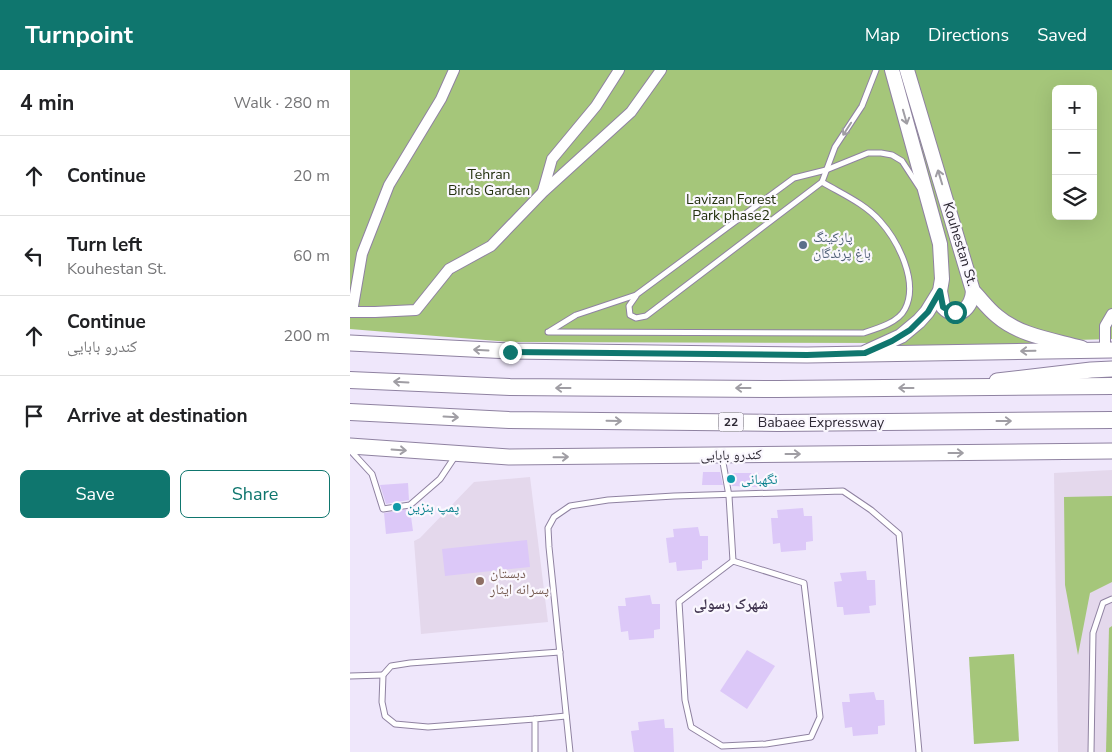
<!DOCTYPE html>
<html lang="en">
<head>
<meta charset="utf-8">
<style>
  body { margin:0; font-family:"Nunito Sans","Noto Naskh Arabic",sans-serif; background:#f6f6f6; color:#202124 }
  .controls { position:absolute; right:15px; top:15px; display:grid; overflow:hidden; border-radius:8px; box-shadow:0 5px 20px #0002 }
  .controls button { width:45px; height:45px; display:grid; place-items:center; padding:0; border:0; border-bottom:1px solid #e0e0e0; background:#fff; color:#202124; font:25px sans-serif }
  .stop { position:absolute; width:15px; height:15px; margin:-11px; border:4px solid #0f766e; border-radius:50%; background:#fff }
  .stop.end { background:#0f766e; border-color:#fff; box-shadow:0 1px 5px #0008 }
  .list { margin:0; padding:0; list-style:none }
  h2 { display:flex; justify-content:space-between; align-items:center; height:65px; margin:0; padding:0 20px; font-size:21px }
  h2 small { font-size:16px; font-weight:400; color:#757577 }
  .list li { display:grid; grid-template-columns:32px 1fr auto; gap:15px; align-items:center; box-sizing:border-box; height:80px; padding:0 20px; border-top:1px solid #e0e0e0 }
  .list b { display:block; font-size:19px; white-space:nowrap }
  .list p { margin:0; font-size:16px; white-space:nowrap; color:#757577 }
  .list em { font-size:16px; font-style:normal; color:#757577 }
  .actions { display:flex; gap:10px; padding:15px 20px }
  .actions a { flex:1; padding:11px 0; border:1px solid #0f766e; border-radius:8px; text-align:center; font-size:18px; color:#0f766e }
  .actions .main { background:#0f766e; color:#fff }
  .icon { flex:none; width:28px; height:28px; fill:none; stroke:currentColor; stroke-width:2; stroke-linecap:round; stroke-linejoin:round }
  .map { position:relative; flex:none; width:762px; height:682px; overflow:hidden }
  header { display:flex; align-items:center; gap:30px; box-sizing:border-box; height:70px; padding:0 25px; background:#0f766e; color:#fff }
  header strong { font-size:24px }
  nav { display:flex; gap:28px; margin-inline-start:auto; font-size:18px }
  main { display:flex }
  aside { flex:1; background:#fff }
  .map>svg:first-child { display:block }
  .education { fill:#e4d8ec }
  .green { fill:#a5c67a; fill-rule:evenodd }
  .building { fill:#dcc8f8 }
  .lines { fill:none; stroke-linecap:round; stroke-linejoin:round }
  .service-casing { stroke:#8f82a1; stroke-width:7 }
  .minor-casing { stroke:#8f82a1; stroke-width:12 }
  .secondary-casing { stroke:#8f82a1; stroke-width:16 }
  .primary-casing { stroke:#8f82a1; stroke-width:17 }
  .trunk-casing { stroke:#8f82a1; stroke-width:18 }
  .service { stroke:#fff; stroke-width:5 }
  .minor { stroke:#fff; stroke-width:10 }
  .secondary { stroke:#fff; stroke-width:14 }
  .primary { stroke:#fff; stroke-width:15 }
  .trunk { stroke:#fff; stroke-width:16 }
  .oneway { stroke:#a09ea4 }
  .route { stroke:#0f766e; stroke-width:6 }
  .service-dot { fill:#5c6f8a; stroke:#faf7fe; stroke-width:2 }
  .culture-dot { fill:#0f9aa8; stroke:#faf7fe; stroke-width:2 }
  .education-dot { fill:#8d6e63; stroke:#faf7fe; stroke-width:2 }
  .labels { text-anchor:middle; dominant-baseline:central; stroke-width:4.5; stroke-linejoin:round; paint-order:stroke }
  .shield { fill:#faf7fe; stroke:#6a6671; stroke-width:1 }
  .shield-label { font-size:12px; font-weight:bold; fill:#2d2834 }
  .park-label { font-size:14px; fill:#24310f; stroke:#faf7fe }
  .service-label { font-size:14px; fill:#4e5e75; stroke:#faf7fe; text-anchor:start }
  .street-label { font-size:14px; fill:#2d2834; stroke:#faf7fe }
  .culture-label { font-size:14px; fill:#0d838f; stroke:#faf7fe; text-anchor:start }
  .education-label { font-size:14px; fill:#785e54; stroke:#faf7fe; text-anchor:start }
  .neighbourhood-label { font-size:15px; font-weight:bold; fill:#423651; stroke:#faf7fe }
</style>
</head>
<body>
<header>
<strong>Turnpoint</strong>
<nav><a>Map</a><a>Directions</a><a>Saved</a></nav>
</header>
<main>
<aside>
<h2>4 min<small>Walk · 280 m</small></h2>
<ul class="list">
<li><svg class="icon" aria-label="ahead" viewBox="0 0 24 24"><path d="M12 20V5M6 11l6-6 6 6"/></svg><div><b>Continue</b></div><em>20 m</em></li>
<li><svg class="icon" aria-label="left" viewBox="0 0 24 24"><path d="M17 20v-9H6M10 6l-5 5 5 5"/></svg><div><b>Turn left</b><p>Kouhestan St.</p></div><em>60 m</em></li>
<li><svg class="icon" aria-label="ahead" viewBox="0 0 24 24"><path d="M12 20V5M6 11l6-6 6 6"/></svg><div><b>Continue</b><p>کندرو بابایی</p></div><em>200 m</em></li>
<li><svg class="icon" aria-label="arrive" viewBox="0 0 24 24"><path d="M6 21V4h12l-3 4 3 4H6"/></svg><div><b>Arrive at destination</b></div></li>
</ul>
<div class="actions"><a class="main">Save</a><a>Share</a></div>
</aside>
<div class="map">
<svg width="762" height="682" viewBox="0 0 762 682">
  <rect width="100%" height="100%" fill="#efe7fb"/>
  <g class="education">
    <path d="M762 400V682H708L704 403Z"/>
    <path d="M180 407 198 552 71 564 64 471 70 468 124 412Z"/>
  </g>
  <g class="green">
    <path d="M0 0H762V269L724 270 712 276H540L546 273 161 272 0 259ZM706 19H743V146H706Z"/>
    <path d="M762 426V512L740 523 728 585 715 515 714 427Z"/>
    <path d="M762 556V682H756L759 558Z"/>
    <path d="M664 584 669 671 624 674 619 587Z"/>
  </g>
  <g class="building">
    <path d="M353 402H370L373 415H352Z"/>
    <path d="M379 403H409L408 417 382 416Z"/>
    <path d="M58 413 59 430 36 434 30 415Z"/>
    <path d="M453 438 454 446H462L463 471 456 472V480L431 482 430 473 423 474 421 448H428L427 440Z"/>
    <path d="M60 439 63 461 36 464 34 443Z"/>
    <path d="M348 457 350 466H358V490L352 491V499L327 501 326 492 319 493 316 468 324 467 323 459Z"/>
    <path d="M177 470 180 497 95 506 92 479Z"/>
    <path d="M516 501 517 510H525L526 535 519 536 520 543 494 545 493 537H487L484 512 492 511 490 503Z"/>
    <path d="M300 525 302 534H310V559L304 560V568L279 570 278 561 271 562 268 536H276L275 528Z"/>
    <path d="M397 580 425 596 397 639 370 621Z"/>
    <path d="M524 622 526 630H534L535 655 528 656V664L503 666 502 657 495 658 492 632H500L499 624Z"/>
    <path d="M314 649 315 658H323L324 682H284L281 661 289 660 288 652Z"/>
  </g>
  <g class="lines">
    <defs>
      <g id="service">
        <path d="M286 226 279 236 280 245 286 248 296 246 472 112 485 77 512 36 526 0"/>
        <path d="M200 261 226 245 286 225 444 108 476 100 518 83H531L542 85 552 91 569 117"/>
        <path d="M198 262 513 263C526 259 548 253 555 239 569 212 548 171 530 151 514 133 492 124 472 112"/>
        <path d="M0 380 22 404 33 439 60 435 90 409 106 385"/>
        <path d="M372 387 379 426 383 491"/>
        <path d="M383 491 454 513 470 647 461 667 416 674 372 676 341 657 335 630 329 532Z"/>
        <path d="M0 606 33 605"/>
        <path d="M185 649 78 657 45 654 35 646 32 632 33 605 41 596 60 593 210 582"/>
        <path d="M185 682V649L216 646"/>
        <path d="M220 682 199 477 198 458 204 447 220 436 258 430 324 426 493 421 521 440 549 464 569 682"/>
        <path d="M741 682 743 563 753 533 762 529"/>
      </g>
      <g id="minor">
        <path d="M193 121 202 89 246 36 269 0"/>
        <path d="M0 242H25L66 240 99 199 141 176 193 122 281 42 311 0"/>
        <path d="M2 242 12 184 39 115 91 29 104 0"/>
        <path d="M755 280V256L762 244"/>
      </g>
      <g id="secondary">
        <path d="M557 0 623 221C631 229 638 239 647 246 670 266 704 270 732 278"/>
        <path d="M590 221 593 237C607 252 622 238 623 221"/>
        <path d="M516 282 551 266 569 251 577 242 590 221 592 209 590 174 542 0"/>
      </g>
      <g id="primary">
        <path d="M0 273 160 281 457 285 762 280"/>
        <path d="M647 311 741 300 762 299"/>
        <path d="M0 376 159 387 762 381"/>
      </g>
      <g id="trunk">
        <path d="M0 310 160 317 428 319 762 316"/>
        <path d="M0 342 159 350 428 353 762 350"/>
      </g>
    </defs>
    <use href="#service" class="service-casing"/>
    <use href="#minor" class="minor-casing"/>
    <use href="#secondary" class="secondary-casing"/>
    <use href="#primary" class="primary-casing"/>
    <use href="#trunk" class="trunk-casing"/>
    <use href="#service" class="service"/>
    <use href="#minor" class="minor"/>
    <use href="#secondary" class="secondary"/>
    <use href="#primary" class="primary"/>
    <use href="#trunk" class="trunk"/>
  </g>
  <defs><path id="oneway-shaft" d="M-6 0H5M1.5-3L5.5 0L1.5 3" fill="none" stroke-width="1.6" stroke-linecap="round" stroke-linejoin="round" transform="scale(1.25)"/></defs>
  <g class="oneway">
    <use href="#oneway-shaft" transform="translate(555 47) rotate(74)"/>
    <use href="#oneway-shaft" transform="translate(497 59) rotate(123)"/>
    <use href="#oneway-shaft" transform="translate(590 107) rotate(-107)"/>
    <use href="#oneway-shaft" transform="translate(131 280) rotate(-177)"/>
    <use href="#oneway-shaft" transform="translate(678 281) rotate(179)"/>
    <use href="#oneway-shaft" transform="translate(51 312) rotate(-177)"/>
    <use href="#oneway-shaft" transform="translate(213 318) rotate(-180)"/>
    <use href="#oneway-shaft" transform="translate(393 318) rotate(-180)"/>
    <use href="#oneway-shaft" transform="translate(556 318) rotate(180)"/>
    <use href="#oneway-shaft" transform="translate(101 347) rotate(3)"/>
    <use href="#oneway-shaft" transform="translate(264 351) rotate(1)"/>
    <use href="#oneway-shaft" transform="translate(654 351)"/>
    <use href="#oneway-shaft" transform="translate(49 380) rotate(4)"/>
    <use href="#oneway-shaft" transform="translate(606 383)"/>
    <use href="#oneway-shaft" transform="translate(443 384)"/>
    <use href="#oneway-shaft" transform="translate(211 387) rotate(-1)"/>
  </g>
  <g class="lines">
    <path class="route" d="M160 282 457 285 515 283 542 271 560 260 578 242 590 221 593 237 601 242H605"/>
  </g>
  <circle class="service-dot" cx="453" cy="175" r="5"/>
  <g class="culture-dot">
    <circle cx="381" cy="409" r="5"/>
    <circle cx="47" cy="437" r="5"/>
  </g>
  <circle class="education-dot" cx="130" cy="511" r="5"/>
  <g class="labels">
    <rect class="shield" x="368.5" y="342.5" width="25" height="19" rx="4"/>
    <g class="shield-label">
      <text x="381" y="352">22</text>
    </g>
    <g class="park-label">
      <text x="139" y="104">Tehran<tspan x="139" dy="16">Birds Garden</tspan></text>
      <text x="381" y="129">Lavizan Forest<tspan x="381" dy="16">Park phase2</tspan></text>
    </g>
    <g class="service-label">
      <text x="463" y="167">پارکینگ<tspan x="463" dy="16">باغ پرندگان</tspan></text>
    </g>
    <g class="street-label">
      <text transform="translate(610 174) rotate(73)">Kouhestan St.</text>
      <text x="471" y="352">Babaee Expressway</text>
      <text transform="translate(381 385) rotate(-1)">کندرو بابایی</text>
    </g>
    <g class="culture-label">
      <text x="391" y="409">نگهبانی</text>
      <text x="57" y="437">پمپ بنزین</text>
    </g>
    <g class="education-label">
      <text x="140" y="503">دبستان<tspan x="140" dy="16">پسرانه ایثار</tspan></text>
    </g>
    <g class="neighbourhood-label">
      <text x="381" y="534">شهرک رسولی</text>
    </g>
  </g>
</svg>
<div class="controls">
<button>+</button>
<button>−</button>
<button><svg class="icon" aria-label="layers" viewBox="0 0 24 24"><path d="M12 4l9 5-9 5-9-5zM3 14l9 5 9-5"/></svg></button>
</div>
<div class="stop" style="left:605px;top:242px"></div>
<div class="stop end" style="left:160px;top:282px"></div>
</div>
</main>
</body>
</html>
